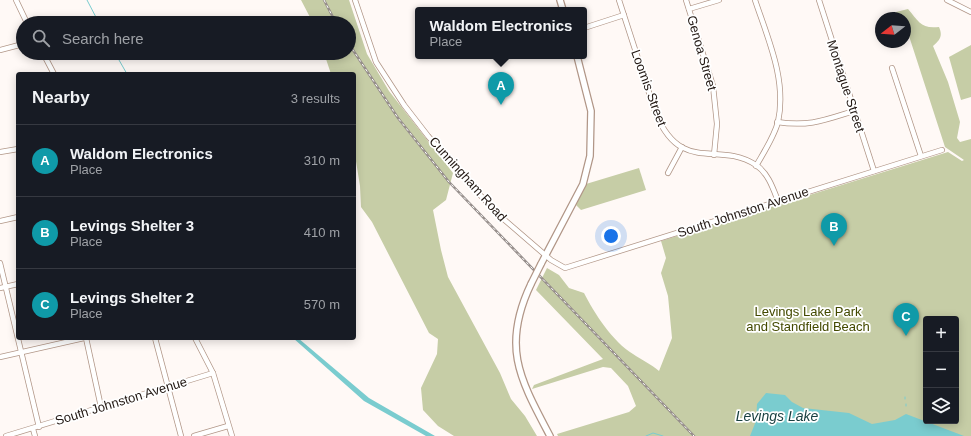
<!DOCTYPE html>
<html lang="en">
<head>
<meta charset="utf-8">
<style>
  body { margin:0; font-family:Helvetica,sans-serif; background:#20242c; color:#f1f3f6 }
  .controls { position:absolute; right:12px; bottom:12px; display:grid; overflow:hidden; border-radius:4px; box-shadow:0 2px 10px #0003 }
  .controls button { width:36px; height:36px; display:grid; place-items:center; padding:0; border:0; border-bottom:1px solid #363941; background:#171b24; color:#f1f3f6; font:20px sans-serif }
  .compass { position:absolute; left:875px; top:12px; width:36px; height:36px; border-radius:50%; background:#171b24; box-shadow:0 2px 10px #0003; rotate:253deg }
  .you { position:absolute; left:611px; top:236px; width:14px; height:14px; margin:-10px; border:3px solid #fff; border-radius:50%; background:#1a73e8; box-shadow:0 0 0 6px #1a73e833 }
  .badge { display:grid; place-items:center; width:26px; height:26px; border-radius:50%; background:#8ab1c9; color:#fff; font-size:13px; font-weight:700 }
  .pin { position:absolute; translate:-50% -33px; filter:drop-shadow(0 1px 2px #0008) }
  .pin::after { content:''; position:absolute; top:21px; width:14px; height:12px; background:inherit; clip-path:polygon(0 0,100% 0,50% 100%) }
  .popup { position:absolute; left:415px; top:7px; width:172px; height:52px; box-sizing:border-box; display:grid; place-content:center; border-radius:4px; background:#171b24; filter:drop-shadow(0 1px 3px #0005); font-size:13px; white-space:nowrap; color:#9ea1a6 }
  .popup b { font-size:15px; color:#f1f3f6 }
  .popup::after { content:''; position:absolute; left:50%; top:100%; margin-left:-8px; border:8px solid transparent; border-top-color:#171b24 }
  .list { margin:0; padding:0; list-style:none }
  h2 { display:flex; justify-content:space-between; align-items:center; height:52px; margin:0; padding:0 16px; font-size:17px }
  h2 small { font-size:13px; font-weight:400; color:#9ea1a6 }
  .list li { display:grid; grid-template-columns:26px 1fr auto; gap:12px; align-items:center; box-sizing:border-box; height:72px; padding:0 16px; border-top:1px solid #363941 }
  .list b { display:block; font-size:15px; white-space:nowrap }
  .list p { margin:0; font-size:13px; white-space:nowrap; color:#9ea1a6 }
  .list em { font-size:13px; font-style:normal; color:#9ea1a6 }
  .icon { flex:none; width:22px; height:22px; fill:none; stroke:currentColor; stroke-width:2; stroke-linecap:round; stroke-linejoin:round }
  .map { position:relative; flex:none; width:971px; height:436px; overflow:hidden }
  .search { position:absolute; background:#171b24; box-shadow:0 2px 10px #0003; left:16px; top:16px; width:340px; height:44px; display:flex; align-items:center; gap:10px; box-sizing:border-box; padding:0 14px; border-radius:22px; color:#9ea1a6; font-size:15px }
  .panel { position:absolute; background:#171b24; box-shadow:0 2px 10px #0003; left:16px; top:72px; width:340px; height:268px; border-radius:4px }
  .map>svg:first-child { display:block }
  .green { fill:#c6cda6; fill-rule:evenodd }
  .water { fill:#7acccf }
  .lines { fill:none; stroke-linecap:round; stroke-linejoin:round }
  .stream { stroke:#7acccf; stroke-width:1 }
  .minor-casing { stroke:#b19687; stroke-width:6 }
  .major-casing { stroke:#b19687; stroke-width:8 }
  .minor { stroke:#fff; stroke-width:4.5 }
  .major { stroke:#fff; stroke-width:5.5 }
  .rail-casing { stroke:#968e8b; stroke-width:2.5 }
  .rail { stroke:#fff; stroke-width:1; stroke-dasharray:3; stroke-linecap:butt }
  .major-bridge-casing { stroke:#b19687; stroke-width:8; stroke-linecap:butt }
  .major-bridge { stroke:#fff; stroke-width:5.5 }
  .labels { text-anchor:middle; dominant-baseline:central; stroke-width:3.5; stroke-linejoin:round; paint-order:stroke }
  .street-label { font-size:13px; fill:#221813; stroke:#fff }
  .park-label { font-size:13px; fill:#434900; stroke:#fff }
  .water-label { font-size:14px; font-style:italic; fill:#194041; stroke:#fff }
</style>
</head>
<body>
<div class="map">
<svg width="971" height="436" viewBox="0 0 971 436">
  <rect width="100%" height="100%" fill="#fff9f6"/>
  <g class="green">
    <path d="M301 0H349L367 54 389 91 453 173 446 200 433 210 441 250 448 277 500 373 511 399 525 416 537 436H454L438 426 423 410 421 388 437 354 438 339 429 333 372 222 361 207 360 186 354 149V74H331L324 53H349V23H313Z"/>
    <path d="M908 9C919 22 921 29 939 27 943 36 940 40 933 46L948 82 960 122 957 138 960 142 971 139V436H558L557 434 629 412 636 406 628 386 611 368 603 367 532 389 534 385 603 359 536 290 547 268 559 275 569 288 584 293C594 313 613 342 633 354 642 360 651 364 659 371L672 338 668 296 661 273 666 258 661 241 948 152 962 161 964 160 945 147 909 36 905 37V18H894L896 12ZM926 319H956V421H926Z"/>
    <path d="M971 45V97L961 100 949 57Z"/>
    <path d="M639 168 646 190 581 210 576 205 586 184Z"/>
  </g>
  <g class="water">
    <path d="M293 338H298L369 398 435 436H426L364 401Z"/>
    <path d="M766 393 785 395 792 402 803 408 849 413 872 424 895 420 906 414 964 436H750L756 421 757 404Z"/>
  </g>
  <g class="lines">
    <g class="stream">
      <path d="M87 0 99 23"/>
      <path d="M115 53 127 74"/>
      <path d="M905 397V399"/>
      <path d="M906 404V406"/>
      <path d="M646 436 653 433 663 436"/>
    </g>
    <defs>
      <g id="minor">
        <path d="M16 0 27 23"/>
        <path d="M355 0 376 62 404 105 428 136 462 176 500 216 551 260 565 268 942 150"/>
        <path d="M619 0 656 114C682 175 717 140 756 165 768 173 773 188 778 201"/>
        <path d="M686 0 713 86 717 124 714 155"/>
        <path d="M755 0C768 39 787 80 778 122 774 137 764 152 756 166"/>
        <path d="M819 0 874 171"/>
        <path d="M947 0 971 12"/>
        <path d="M689 9 719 0"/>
        <path d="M584 28 624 15"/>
        <path d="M0 50 23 44"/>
        <path d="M43 53 54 74"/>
        <path d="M892 68 921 156"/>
        <path d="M777 122C809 127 825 120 854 111"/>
        <path d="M0 152 18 149"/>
        <path d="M668 173 682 147"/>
        <path d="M0 221 18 217"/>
        <path d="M0 263 39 427"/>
        <path d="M0 288 18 284"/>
        <path d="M86 338 101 407"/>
        <path d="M155 338 181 436"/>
        <path d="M195 338 213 373 232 436"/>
        <path d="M0 357 84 338"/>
        <path d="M33 429 35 436"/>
        <path d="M6 436 213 373"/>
        <path d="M194 436 228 426"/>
      </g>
      <g id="major">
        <path d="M560 0 563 10"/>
        <path d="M541 264 583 184 590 156 591 111 577 56"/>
        <path d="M531 284C501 347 520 379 550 436"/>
      </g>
    </defs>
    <use href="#minor" class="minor-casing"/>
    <use href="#major" class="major-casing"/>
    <use href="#minor" class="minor"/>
    <use href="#major" class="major"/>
    <defs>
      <g id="rail">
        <path d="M324 0 336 23"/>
        <path d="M349 44 398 118 449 182 694 436"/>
      </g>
    </defs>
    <use href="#rail" class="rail-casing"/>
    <use href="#rail" class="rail"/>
    <defs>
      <path id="major-bridge" d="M531 284 541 264"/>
    </defs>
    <use href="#major-bridge" class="major-bridge-casing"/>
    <use href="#major-bridge" class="major-bridge"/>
  </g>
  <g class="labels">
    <g class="street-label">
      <text transform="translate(702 53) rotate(74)">Genoa Street</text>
      <text transform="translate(846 86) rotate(72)">Montague Street</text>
      <text transform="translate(649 88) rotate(70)">Loomis Street</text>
      <text transform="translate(468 179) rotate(48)">Cunningham Road</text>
      <text transform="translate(743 212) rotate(-18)">South Johnston Avenue</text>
      <text transform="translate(121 401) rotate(-17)">South Johnston Avenue</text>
    </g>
    <g class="park-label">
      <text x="808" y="311">Levings Lake Park<tspan x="808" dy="15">and Standfield Beach</tspan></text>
    </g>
    <g class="water-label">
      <text x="777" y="416">Levings Lake</text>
    </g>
  </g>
</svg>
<div class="controls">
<button>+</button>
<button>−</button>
<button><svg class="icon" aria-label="layers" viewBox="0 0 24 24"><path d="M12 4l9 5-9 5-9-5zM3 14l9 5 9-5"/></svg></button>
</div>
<svg class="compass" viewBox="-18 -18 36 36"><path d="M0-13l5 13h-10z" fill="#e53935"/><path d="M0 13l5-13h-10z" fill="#9ea1a6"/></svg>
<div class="you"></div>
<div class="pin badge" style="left:501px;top:105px;background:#0f9aa8">A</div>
<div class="popup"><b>Waldom Electronics</b>Place</div>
<div class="pin badge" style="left:834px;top:246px;background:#0f9aa8">B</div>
<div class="pin badge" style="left:906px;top:336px;background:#0f9aa8">C</div>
<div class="search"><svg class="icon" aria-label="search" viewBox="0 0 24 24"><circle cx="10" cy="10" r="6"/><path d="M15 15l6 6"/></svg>Search here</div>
<section class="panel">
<h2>Nearby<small>3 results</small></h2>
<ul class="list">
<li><span class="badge" style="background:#0f9aa8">A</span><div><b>Waldom Electronics</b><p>Place</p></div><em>310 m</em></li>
<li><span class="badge" style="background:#0f9aa8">B</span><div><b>Levings Shelter 3</b><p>Place</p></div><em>410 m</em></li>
<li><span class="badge" style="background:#0f9aa8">C</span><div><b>Levings Shelter 2</b><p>Place</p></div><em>570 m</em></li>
</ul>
</section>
</div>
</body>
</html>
